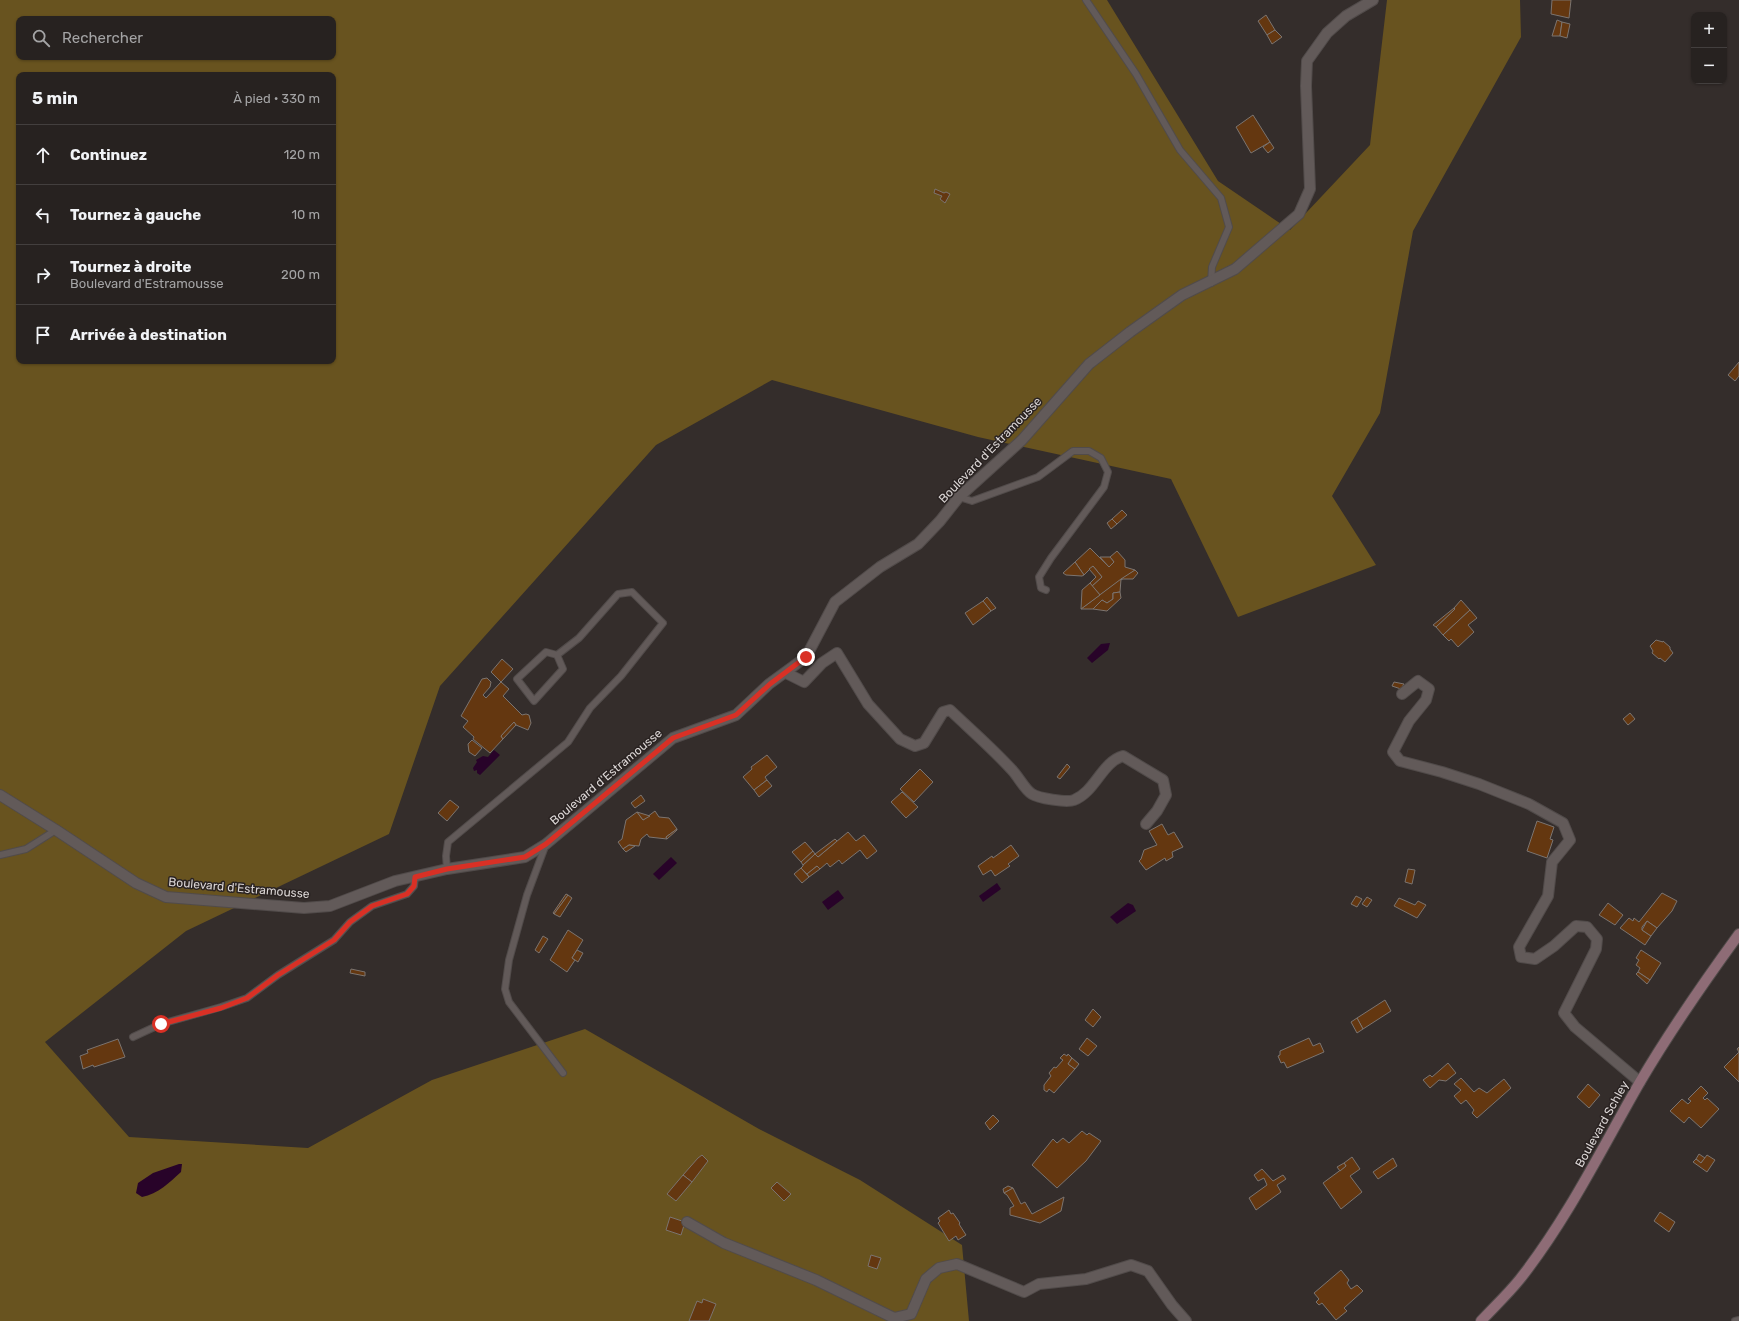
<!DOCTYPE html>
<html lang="fr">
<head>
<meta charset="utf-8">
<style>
  body { margin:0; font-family:Rubik,sans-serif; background:#2f2a29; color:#f1f3f6 }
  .controls { position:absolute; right:12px; top:12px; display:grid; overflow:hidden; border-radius:8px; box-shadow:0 1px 3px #0004 }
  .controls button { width:36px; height:36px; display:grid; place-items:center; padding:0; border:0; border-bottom:1px solid #433f3e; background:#272220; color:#f1f3f6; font:20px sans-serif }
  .stop { position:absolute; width:12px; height:12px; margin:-9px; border:3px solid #d93025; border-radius:50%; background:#fff }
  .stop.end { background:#d93025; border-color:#fff; box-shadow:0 1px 4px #0008 }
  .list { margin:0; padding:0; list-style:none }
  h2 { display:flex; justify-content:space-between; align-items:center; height:52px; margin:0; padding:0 16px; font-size:17px }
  h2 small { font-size:13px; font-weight:400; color:#a4a4a5 }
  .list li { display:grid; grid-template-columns:26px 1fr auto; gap:12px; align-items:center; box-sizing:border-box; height:60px; padding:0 16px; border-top:1px solid #433f3e }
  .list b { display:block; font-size:15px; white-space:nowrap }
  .list p { margin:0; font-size:13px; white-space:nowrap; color:#a4a4a5 }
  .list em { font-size:13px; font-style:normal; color:#a4a4a5 }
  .icon { flex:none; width:22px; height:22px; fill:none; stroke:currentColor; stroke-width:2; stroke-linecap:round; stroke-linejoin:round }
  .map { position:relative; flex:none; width:1739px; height:1321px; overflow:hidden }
  .search { position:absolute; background:#272220; box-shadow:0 1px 3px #0004; left:16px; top:16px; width:320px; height:44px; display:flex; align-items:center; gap:10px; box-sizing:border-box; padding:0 14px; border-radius:8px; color:#a4a4a5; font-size:15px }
  .panel { position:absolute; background:#272220; box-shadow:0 1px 3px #0004; left:16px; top:72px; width:320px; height:292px; border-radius:8px }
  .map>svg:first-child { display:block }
  .green { fill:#68531f; fill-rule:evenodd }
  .water { fill:#280329 }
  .building { fill:#643710; stroke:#7b7470 }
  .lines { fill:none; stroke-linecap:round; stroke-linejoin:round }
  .lane-casing { stroke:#514b4a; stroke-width:8 }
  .street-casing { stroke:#514b4a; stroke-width:12 }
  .secondary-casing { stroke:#514b4a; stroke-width:12 }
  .lane { stroke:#625a59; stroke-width:6 }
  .street { stroke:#625a59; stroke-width:10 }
  .secondary { stroke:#8e6c76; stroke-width:10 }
  .route { stroke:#d93025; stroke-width:5 }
  .labels { text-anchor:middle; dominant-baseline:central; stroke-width:3; stroke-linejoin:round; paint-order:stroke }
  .street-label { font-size:12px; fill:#dbd6d5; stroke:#2a2322 }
</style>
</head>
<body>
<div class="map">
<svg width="1739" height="1321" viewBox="0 0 1739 1321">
  <rect width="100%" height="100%" fill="#342d2b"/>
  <path class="green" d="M0 0H1107L1218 181 1290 230 1370 145 1387 0H1520L1521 37 1413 231 1380 413 1332 496 1376 565 1238 617 1171 479 978 437 772 380 656 445 440 686 389 834 186 931 45 1042 129 1137 308 1148 432 1080 585 1029 759 1129 860 1180 962 1245 969 1321H0ZM19 19H333V57H19ZM19 75H333V361H19Z"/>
  <g class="water">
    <path d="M1110 643 1108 650 1092 663 1087 658 1101 644Z"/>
    <path d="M494 750 500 755 480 775 477 773V770L474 771 473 768 477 762 476 760 483 756 488 757Z"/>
    <path d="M671 857 677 863 659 880 653 874Z"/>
    <path d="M997 883 1001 889 983 902 979 896Z"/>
    <path d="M838 890 844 898 828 910 822 902Z"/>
    <path d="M1128 903 1133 905 1136 911 1117 924 1110 917Z"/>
    <path d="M179 1164H182L181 1172C170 1182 158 1194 142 1197L136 1193 138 1183 153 1173Z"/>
  </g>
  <g class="building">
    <path d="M1552 0H1571L1569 18 1551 14Z"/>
    <path d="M1266 15 1275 30 1267 35 1258 21Z"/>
    <path d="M1557 20 1562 22 1560 36H1552Z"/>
    <path d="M1562 22 1570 24 1567 38 1560 36Z"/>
    <path d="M1275 30 1282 37 1272 44 1267 35Z"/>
    <path d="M1253 115 1270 142 1251 153 1236 127Z"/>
    <path d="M1270 142 1274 148 1268 153 1263 147Z"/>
    <path d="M935 189 944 193 946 192 950 194 945 203 940 199 942 196 934 193Z"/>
    <path d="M1739 362V376L1735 381 1728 375Z"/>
    <path d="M1122 510 1127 515 1117 524 1112 519Z"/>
    <path d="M1112 519 1117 524 1111 529 1107 523Z"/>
    <path d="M1090 548 1109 567 1114 562 1110 557 1117 551 1125 560V567L1135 570 1100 595 1092 586 1102 577 1093 566 1084 575 1075 562Z"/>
    <path d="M1100 557H1110L1114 562 1109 567Z"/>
    <path d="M1075 562 1084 575 1082 576 1066 575 1063 573Z"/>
    <path d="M1093 566 1102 577 1092 586 1090 583 1096 577 1089 569Z"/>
    <path d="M1135 570 1138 573 1133 579H1121Z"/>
    <path d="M1121 579 1120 592 1113 593V599L1107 603 1102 600 1093 609H1081Z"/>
    <path d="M1090 583 1100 595 1081 609 1082 590Z"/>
    <path d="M1120 592 1121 598 1107 611 1093 609 1102 600 1107 603 1113 599V593Z"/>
    <path d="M987 597 996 608 991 611 983 601Z"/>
    <path d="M1461 600 1470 610 1443 635 1436 627 1455 609 1454 608Z"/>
    <path d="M983 601 991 611 973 625 965 613Z"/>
    <path d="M1454 608 1455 609 1436 627 1433 625Z"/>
    <path d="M1470 610 1477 618 1468 625 1474 632 1458 647 1451 639 1449 641 1443 635Z"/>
    <path d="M1656 640 1663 642V641L1670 647V649L1673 653 1665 662 1660 658 1659 659 1652 653 1653 651 1650 646Z"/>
    <path d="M502 659 513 669 501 682 491 672Z"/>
    <path d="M487 678 491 682 490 687 483 695 486 698 501 682 509 689 503 696 522 715 526 714 529 715 531 723 528 730 516 725 514 722 501 736 503 739 490 753 473 739 474 737 463 727 468 721 461 716 482 679Z"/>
    <path d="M1394 682 1404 684 1401 689 1392 686Z"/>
    <path d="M1630 713 1635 719 1628 725 1623 719Z"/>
    <path d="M514 722 516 725 503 739 501 736Z"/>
    <path d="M472 740 482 748 475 756 469 752 468 744Z"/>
    <path d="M767 755 777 767 765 777 767 780 754 790 743 777 752 769 751 767Z"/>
    <path d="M1067 764 1070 767 1060 779 1057 777Z"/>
    <path d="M920 769 933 782 914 802 900 789Z"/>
    <path d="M767 780 772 786 759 797 754 790Z"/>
    <path d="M902 792 918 807 906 818 891 802Z"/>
    <path d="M641 795 645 801 635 808 631 803Z"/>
    <path d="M450 800 459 807 447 821 438 813Z"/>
    <path d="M655 811 659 817 669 818 677 829 666 837 667 839 649 837 647 834 641 839 639 846 629 845 623 849 618 842 622 839 626 820 637 812 643 820Z"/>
    <path d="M637 812 650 816 643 820Z"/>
    <path d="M1537 821 1554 827 1550 839 1553 840 1547 858 1527 851Z"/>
    <path d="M1162 824 1168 835 1174 832 1183 847 1172 852 1173 857 1166 861 1165 858 1146 870 1139 861 1141 859 1144 850 1157 845 1149 831Z"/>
    <path d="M677 829V830L667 839 666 837Z"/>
    <path d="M848 832 856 841 864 835 877 851 867 859 860 850 842 864 839 860 830 867 827 863 820 869 817 866 807 874 801 868 803 866V865L815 854 818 857Z"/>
    <path d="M835 839 837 841 818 857 815 854Z"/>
    <path d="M805 842 813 851 801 862 792 852Z"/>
    <path d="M629 845 635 846 626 852 623 849Z"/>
    <path d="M1011 845 1019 856 1008 864 1010 866 995 876 991 870 983 875 978 866 992 856 993 858Z"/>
    <path d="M813 851 815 854 803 865 801 862Z"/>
    <path d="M817 866 820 869 809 877 807 874Z"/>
    <path d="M801 868 809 877 802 883 794 874Z"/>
    <path d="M1408 869 1415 870 1412 884 1405 882Z"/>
    <path d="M1662 893 1677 901 1672 911 1657 928 1647 921 1642 927V930L1651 936 1645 945 1620 928 1629 918 1633 921 1634 918 1639 922Z"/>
    <path d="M566 894 568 895 554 914 553 913Z"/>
    <path d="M568 895 572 898 560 917 554 914Z"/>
    <path d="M1356 896 1362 899 1357 907 1351 904Z"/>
    <path d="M1367 897 1372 900 1367 907 1362 904Z"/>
    <path d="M1399 898 1415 905 1418 901 1426 905 1417 918 1394 906Z"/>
    <path d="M1608 903 1623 915 1615 925 1599 915Z"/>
    <path d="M1647 921 1657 928 1651 936 1642 930Z"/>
    <path d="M568 930 583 940 572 958 575 960 567 972 550 960Z"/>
    <path d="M543 936 548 939 539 953 535 950Z"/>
    <path d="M577 950 583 953 578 962 572 958Z"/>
    <path d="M1641 950 1661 963 1650 980 1638 972 1640 968 1636 965 1639 960 1636 958Z"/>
    <path d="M351 969 365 972V976L350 973Z"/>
    <path d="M1638 972 1650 980 1647 984 1636 974Z"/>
    <path d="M1385 1000 1391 1011 1363 1029 1357 1018Z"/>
    <path d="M1093 1009 1101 1017 1093 1027 1085 1020Z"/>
    <path d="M1357 1018 1363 1029 1357 1033 1351 1022Z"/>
    <path d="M1087 1038 1097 1046 1088 1056 1079 1049Z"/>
    <path d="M1309 1038 1313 1046 1320 1043 1324 1052 1287 1068 1284 1062 1281 1063 1278 1056 1280 1055V1051Z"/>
    <path d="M118 1039 125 1057 94 1067 93 1065 83 1069 80 1056 88 1053 87 1050Z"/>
    <path d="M1739 1047V1082L1724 1067 1739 1052 1737 1049Z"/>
    <path d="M1064 1054 1067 1056 1068 1054 1072 1058 1068 1064 1075 1069 1054 1093 1049 1089 1047 1092 1044 1090V1085L1051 1076 1049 1073 1054 1067 1056 1068 1063 1060 1060 1058Z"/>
    <path d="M1072 1058 1079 1064 1075 1069 1068 1064Z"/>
    <path d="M1448 1063 1456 1073 1446 1081 1439 1080 1430 1088 1423 1080 1430 1075 1432 1077Z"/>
    <path d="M1461 1078 1474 1092 1479 1088 1487 1093 1504 1079 1511 1088 1477 1118 1472 1113 1474 1110 1466 1100 1461 1104 1454 1096 1461 1090 1454 1084Z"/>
    <path d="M1588 1084 1600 1095 1589 1108 1577 1097Z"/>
    <path d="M1701 1086 1708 1093 1703 1098 1705 1100 1707 1098 1719 1109 1701 1128 1689 1117 1684 1123 1670 1111 1682 1099 1688 1104 1691 1101 1688 1099Z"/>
    <path d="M993 1115 999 1121 990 1130 985 1123Z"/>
    <path d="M1082 1131 1087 1135 1089 1133 1101 1141 1086 1161 1057 1188 1032 1165 1053 1139 1057 1143 1063 1138 1069 1143Z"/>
    <path d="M1699 1154 1705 1158 1701 1163 1696 1159Z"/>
    <path d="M702 1155 708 1161 692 1182 683 1175 698 1158Z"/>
    <path d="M1707 1155 1715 1160 1707 1172 1693 1162 1696 1159 1701 1163Z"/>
    <path d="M1352 1157 1360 1169 1350 1176 1362 1192 1341 1209 1323 1183 1346 1166 1344 1163Z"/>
    <path d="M1393 1158 1397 1166 1378 1179 1373 1172Z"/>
    <path d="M1344 1163 1346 1166 1340 1171 1337 1167Z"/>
    <path d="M1262 1169 1273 1181 1283 1175 1286 1179 1277 1185 1281 1192 1256 1210 1249 1198 1267 1185 1264 1178 1258 1181 1254 1175Z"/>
    <path d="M683 1175 692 1182 676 1201 667 1194Z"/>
    <path d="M777 1182 791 1194 784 1201 771 1188Z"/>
    <path d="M1008 1186 1013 1188 1004 1193 1003 1189Z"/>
    <path d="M1013 1188 1021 1204 1025 1202 1032 1214 1064 1197 1061 1211 1040 1223 1010 1215V1208L1014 1206 1007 1195 1004 1193Z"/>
    <path d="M949 1210 951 1214 953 1213 960 1223 959 1224 966 1235 958 1240 956 1236 949 1241 938 1223 940 1221 938 1218Z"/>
    <path d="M1660 1212 1675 1222 1669 1232 1654 1221Z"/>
    <path d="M670 1217 685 1222 681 1235 666 1230Z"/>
    <path d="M871 1255 881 1258 877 1269 868 1266Z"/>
    <path d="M1341 1270 1349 1280 1347 1283 1351 1289 1357 1285 1363 1291 1344 1308 1347 1311 1336 1320 1322 1303 1319 1305 1316 1302 1319 1299 1314 1293Z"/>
    <path d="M703 1299 716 1304 709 1321H689L697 1301 702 1303Z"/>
  </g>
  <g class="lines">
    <defs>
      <g id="lane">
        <path d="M1086 0 1136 74 1180 150 1221 198 1229 227 1212 267 1211 283"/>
        <path d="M959 497 972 501 1038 477 1073 451H1089L1101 458 1108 472 1104 487 1051 558 1039 577 1041 588 1046 590"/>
        <path d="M546 844 527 895 509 960 505 989 509 1002 563 1073"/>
        <path d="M0 855 26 849 56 830"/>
        <path d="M447 869 446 856 448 842 568 742 590 708 621 676 663 623 632 592 618 594 579 638 557 655 546 652 517 679 534 701 563 669 557 655"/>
        <path d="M133 1037 161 1024 221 1007 247 998 278 975 334 940 350 922 372 906 407 894 414 886 415 877"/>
        <path d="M1735 1321 1739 1320"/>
      </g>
      <g id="street">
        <path d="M786 673 804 682 822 663 837 653 868 704 900 739 915 746 924 743 943 712 950 710C971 730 993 749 1012 770 1018 776 1025 790 1032 794 1038 798 1067 803 1074 800 1095 792 1102 762 1123 756L1163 780 1166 795 1157 811 1146 824"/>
        <path d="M1402 694 1418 681 1429 689 1426 700 1409 721 1393 752 1400 761 1442 772 1479 784 1529 804 1563 823 1570 840 1552 862 1548 896 1519 947 1521 957 1535 959 1554 946 1576 926 1587 927 1597 939 1596 949 1564 1013 1575 1027 1640 1082"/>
        <path d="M0 795 56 830 136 883 166 897 304 908 330 906 395 881 447 869 525 857 546 844 673 738 736 715 769 684 806 657 835 602 880 567 918 544 940 521 959 497 1022 440 1089 364 1130 332 1182 295 1235 269 1299 214 1310 189 1306 86 1307 61 1327 33 1346 16 1373 0"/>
        <path d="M687 1222 724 1243 816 1280 894 1318 911 1314 926 1279 939 1268 957 1264 1024 1292 1039 1284 1086 1279 1131 1265 1148 1271 1172 1305 1186 1321"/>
      </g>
      <path id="secondary" d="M1481 1321C1494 1307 1508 1294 1520 1279 1568 1218 1602 1148 1640 1082 1670 1031 1704 982 1739 934"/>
    </defs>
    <use href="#lane" class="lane-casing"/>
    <use href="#street" class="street-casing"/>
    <use href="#secondary" class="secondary-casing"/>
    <use href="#lane" class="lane"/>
    <use href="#street" class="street"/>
    <use href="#secondary" class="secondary"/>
  </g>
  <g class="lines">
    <path class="route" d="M161 1024 221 1008 247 998 278 975 334 940 350 922 372 906 407 894 414 886 415 877 447 869 525 857 546 844 673 738 736 715 770 684 806 657"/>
  </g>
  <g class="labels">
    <g class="street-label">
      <text transform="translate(990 450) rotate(-46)">Boulevard d'Estramousse</text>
      <text transform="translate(606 777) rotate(-40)">Boulevard d'Estramousse</text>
      <text transform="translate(239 888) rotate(5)">Boulevard d'Estramousse</text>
      <text transform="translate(1602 1124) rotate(-61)">Boulevard Schley</text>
    </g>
  </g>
</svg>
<div class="controls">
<button>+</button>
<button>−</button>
</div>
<div class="stop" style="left:161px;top:1024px"></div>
<div class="stop end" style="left:806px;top:657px"></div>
<div class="search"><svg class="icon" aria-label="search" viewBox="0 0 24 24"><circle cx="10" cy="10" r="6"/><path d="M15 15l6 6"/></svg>Rechercher</div>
<section class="panel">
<h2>5 min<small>À pied · 330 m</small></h2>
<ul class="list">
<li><svg class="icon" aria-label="ahead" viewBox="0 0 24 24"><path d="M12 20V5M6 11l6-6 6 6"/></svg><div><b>Continuez</b></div><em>120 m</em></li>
<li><svg class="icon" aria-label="left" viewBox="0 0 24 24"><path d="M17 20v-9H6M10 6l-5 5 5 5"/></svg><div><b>Tournez à gauche</b></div><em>10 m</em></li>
<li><svg class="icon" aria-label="right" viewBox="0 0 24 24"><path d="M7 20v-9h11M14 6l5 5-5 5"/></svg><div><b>Tournez à droite</b><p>Boulevard d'Estramousse</p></div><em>200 m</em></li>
<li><svg class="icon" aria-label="arrive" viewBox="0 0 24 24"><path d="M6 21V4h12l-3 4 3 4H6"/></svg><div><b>Arrivée à destination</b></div></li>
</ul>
</section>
</div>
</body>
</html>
